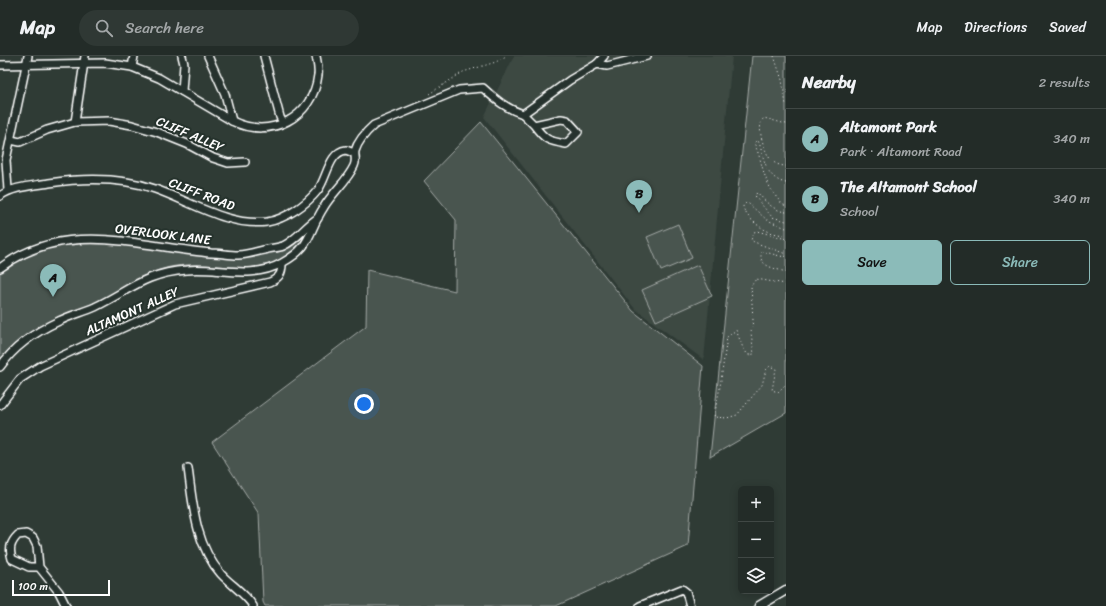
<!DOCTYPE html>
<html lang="en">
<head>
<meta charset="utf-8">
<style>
  body { margin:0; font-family:Sriracha,sans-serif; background:#2f3834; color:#f1f3f6 }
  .controls { position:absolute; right:12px; bottom:12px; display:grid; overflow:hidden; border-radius:6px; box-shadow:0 2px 10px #0003 }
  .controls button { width:36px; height:36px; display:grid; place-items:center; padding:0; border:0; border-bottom:1px solid #404845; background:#232c28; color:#f1f3f6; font:20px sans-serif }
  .scale { position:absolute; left:12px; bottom:10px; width:98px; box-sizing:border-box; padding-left:4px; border:2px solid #fff; border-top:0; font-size:11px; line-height:14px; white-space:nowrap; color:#fff; -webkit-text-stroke:3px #26332d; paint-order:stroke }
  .you { position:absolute; left:364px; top:348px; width:14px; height:14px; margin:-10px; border:3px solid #fff; border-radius:50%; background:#1a73e8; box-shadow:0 0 0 6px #1a73e833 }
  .badge { display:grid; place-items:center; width:26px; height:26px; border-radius:50%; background:#8bbbb9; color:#111; font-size:13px; font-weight:700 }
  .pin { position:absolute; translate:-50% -33px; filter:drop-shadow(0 1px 2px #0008) }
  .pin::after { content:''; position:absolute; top:21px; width:14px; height:12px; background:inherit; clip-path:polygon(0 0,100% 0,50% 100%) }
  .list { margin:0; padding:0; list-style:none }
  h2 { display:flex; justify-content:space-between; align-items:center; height:52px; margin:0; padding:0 16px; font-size:17px }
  h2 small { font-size:13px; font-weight:400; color:#a3a7a8 }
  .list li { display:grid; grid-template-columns:26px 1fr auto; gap:12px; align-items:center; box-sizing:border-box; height:60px; padding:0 16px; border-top:1px solid #404845 }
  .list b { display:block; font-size:15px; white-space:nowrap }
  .list p { margin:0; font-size:13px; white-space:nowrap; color:#a3a7a8 }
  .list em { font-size:13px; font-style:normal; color:#a3a7a8 }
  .actions { display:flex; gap:8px; padding:12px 16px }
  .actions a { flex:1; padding:9px 0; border:1px solid #8bbbb9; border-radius:6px; text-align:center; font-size:14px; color:#8bbbb9 }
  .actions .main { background:#8bbbb9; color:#111 }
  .icon { flex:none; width:22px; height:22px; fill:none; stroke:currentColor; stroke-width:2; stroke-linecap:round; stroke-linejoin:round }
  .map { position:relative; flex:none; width:786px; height:550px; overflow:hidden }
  header { display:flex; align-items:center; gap:24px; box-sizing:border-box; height:56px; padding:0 20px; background:#232c28; border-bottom:1px solid #404845 }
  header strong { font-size:19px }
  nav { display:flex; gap:22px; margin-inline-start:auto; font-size:14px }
  .search { width:280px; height:36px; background:#2f3834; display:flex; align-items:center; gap:10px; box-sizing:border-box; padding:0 14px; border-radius:22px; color:#a3a7a8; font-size:15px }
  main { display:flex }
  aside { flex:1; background:#232c28 }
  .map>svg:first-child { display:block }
  .built { fill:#3c4842 }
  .green { fill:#4a544f; stroke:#a4aaa7 }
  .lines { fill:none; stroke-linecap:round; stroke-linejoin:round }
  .minor-casing { stroke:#fff; stroke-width:10 }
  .major-casing { stroke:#fff; stroke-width:11 }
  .path { stroke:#fff; stroke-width:1; stroke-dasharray:1 3; stroke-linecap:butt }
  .minor { stroke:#26332d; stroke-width:7 }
  .major { stroke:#26332d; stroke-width:8 }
  .labels { text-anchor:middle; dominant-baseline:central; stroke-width:4; stroke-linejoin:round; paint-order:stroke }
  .street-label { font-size:13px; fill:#fff; stroke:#26332d }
</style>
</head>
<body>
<header>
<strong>Map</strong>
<div class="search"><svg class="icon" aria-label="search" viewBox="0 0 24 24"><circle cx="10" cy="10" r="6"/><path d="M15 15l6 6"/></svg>Search here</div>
<nav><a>Map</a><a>Directions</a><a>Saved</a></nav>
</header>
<main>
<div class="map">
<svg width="786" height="550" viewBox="0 0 786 550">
  <rect width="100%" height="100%" fill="#2f3b35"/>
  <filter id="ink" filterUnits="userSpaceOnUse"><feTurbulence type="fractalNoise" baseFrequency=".025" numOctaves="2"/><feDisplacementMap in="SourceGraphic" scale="8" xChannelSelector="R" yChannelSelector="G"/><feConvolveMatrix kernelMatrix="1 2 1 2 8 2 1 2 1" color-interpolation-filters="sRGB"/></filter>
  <g filter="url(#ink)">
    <path class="built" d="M514 0H732L704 304 635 253 484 61Z"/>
    <g class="green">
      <path d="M752 0H786V357L710 401Z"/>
      <path d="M481 66 633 255 703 310 688 490 556 550H265L263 546 259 458 212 386 366 270 367 214 455 235 456 164 424 125Z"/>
      <path d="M678 168 692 202 661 215 647 181Z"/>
      <path d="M311 171C271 237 227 200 170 211 141 217 122 234 96 246 57 264 29 269 0 306V216C29 192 69 185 106 186L219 200 273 196Z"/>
      <path d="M698 209 712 240 656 265 642 234Z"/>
    </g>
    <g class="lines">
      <defs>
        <g id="minor">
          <path d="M208 0 225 38 232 65"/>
          <path d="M264 0 280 61 283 67"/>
          <path d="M597 8 607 10 647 0"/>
          <path d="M0 9 105 7 132 11 159 22 232 65C270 84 313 62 318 19 319 13 317 6 316 0"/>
          <path d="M132 11 134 0"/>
          <path d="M182 35 184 8 182 0"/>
          <path d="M523 58 534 69 561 63 567 64 578 76 566 88C548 85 545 84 534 69"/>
          <path d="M75 66 85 0"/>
          <path d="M11 84 20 86 47 74 75 66 109 65 132 69 157 76 187 88 213 102 228 107 245 106"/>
          <path d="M8 134 6 104 28 0"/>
          <path d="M0 140C14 130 33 130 49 127 84 122 121 121 155 133 190 145 228 171 267 166 286 163 307 148 318 134 327 122 329 96 346 94L354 97"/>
          <path d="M0 212C66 163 137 190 211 197 220 197 229 199 238 199 248 199 258 195 268 193 272 192 278 192 283 190 297 184 305 170 318 162"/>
          <path d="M0 311C14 291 37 275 59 265 71 259 84 256 95 251 130 234 145 217 187 214 218 211 252 224 282 207 313 190 307 177 324 151 333 136 347 125 354 110 357 104 354 100 355 95 358 85 366 76 374 69L459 34 483 32C496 44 507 53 523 58L570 24 597 8 604 0"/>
          <path d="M0 349 20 323 40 310 175 248 270 226C279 222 282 218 282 208"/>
          <path d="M188 412C193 449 195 488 221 518 231 529 245 537 253 550"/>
          <path d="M39 511H29L12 503C9 493 10 487 18 479L26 478 33 482 37 490 39 511 59 536 66 550"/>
          <path d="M640 550 682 533 686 536 690 550"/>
        </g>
        <path id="major" d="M759 550 786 534"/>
      </defs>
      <use href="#minor" class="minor-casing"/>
      <use href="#major" class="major-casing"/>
      <g class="path">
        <path d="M774 0 782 24 786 49"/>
        <path d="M429 38 463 16 496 6 506 0"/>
        <path d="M786 68 764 62C755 70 765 97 771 104 775 108 781 110 786 110"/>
        <path d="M786 127C766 123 764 103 759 86L756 85 754 87C764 108 761 121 777 142 780 145 781 148 786 150"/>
        <path d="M786 156C775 155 765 146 758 137L755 138 756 142 772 161 786 165"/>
        <path d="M786 172 767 164 749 148 746 147 743 150C744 160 761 173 770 176 775 178 781 178 786 180"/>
        <path d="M786 183 757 175 754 176 751 184 754 186 786 198"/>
        <path d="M786 201C777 200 768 196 762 196 756 210 777 213 786 216"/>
        <path d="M786 228 756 223 751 230 753 264 751 277 754 298 748 299 743 292 736 274 727 281 720 331 714 361 727 362 737 359 762 329 766 314 770 310 776 313 772 334 778 336 786 328"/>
      </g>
      <use href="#minor" class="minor"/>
      <use href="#major" class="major"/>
    </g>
  </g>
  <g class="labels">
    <g class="street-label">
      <text transform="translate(190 78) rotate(23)">CLIFF ALLEY</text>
      <text transform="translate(202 138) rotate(21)">CLIFF ROAD</text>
      <text transform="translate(163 178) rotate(7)">OVERLOOK LANE</text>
      <text transform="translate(132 255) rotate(-24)">ALTAMONT ALLEY</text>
    </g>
  </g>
</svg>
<div class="controls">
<button>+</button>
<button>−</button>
<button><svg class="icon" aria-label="layers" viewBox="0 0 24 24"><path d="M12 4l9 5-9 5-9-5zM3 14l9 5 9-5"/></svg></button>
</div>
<div class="scale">100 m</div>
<div class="you"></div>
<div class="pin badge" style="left:53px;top:241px">A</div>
<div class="pin badge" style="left:639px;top:157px">B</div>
</div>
<aside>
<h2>Nearby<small>2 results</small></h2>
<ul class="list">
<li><span class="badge">A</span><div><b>Altamont Park</b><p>Park · Altamont Road</p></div><em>340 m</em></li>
<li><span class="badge">B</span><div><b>The Altamont School</b><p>School</p></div><em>340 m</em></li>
</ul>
<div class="actions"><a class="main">Save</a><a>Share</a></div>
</aside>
</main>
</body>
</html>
